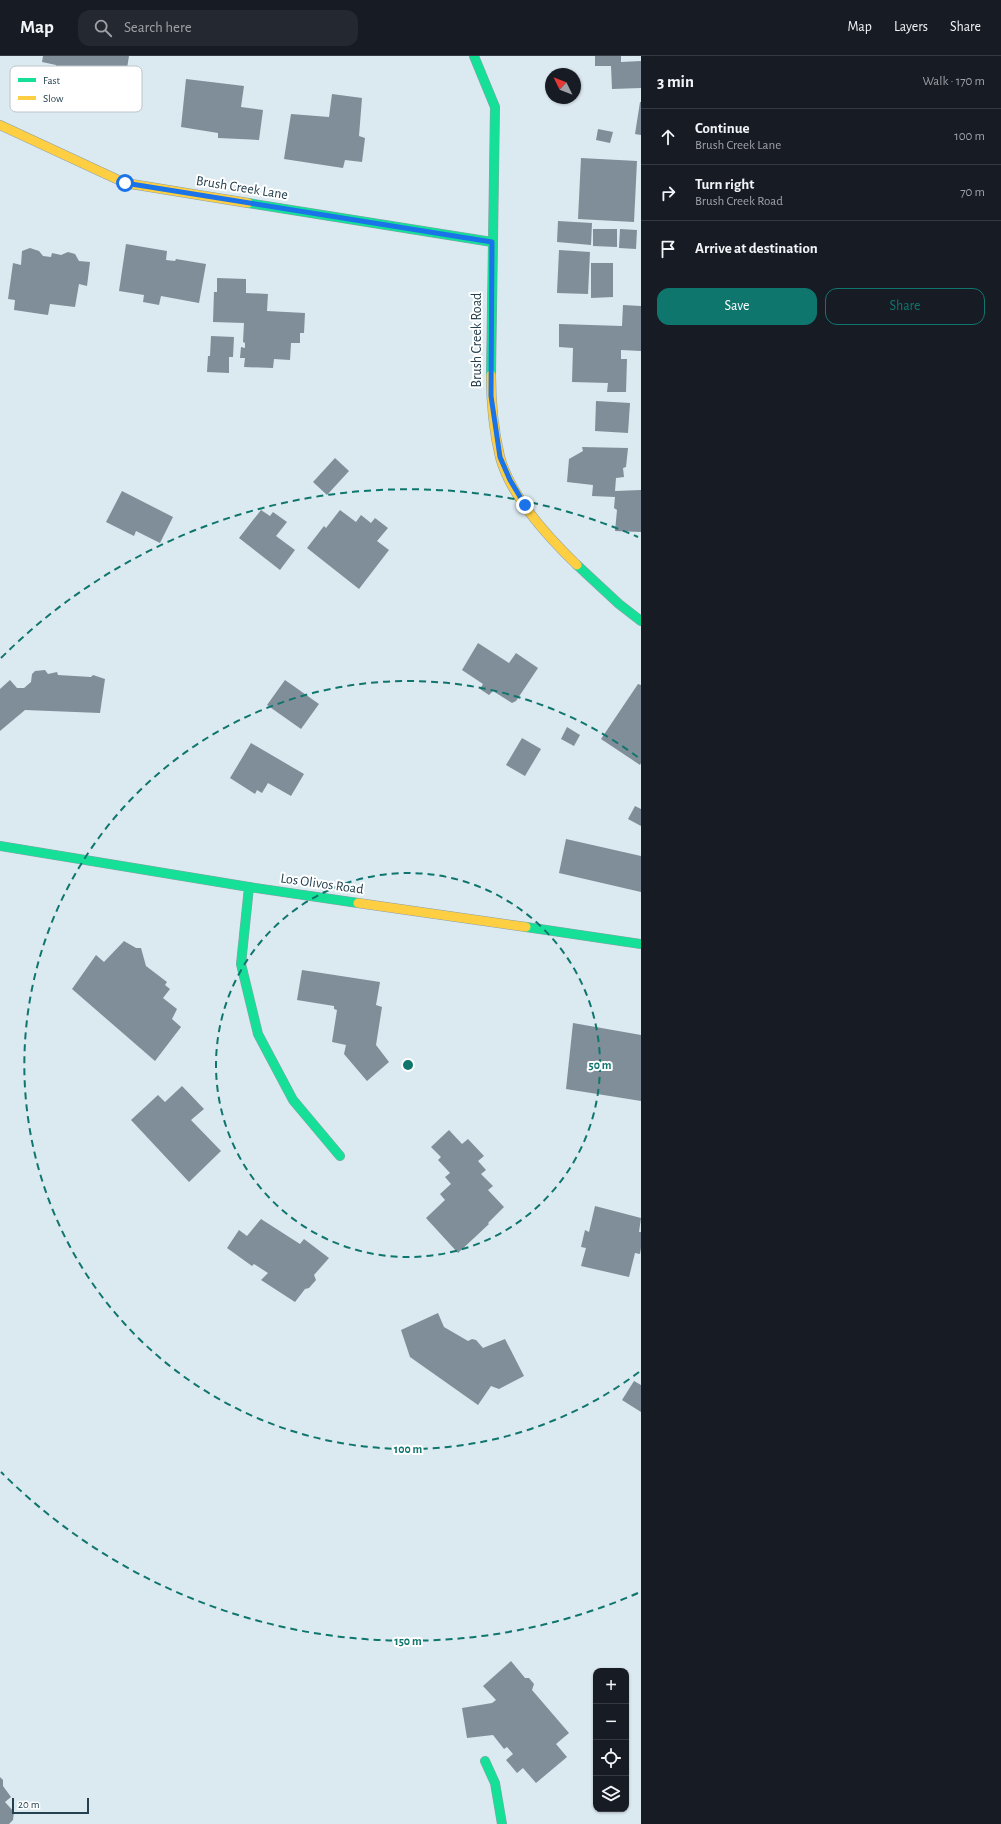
<!DOCTYPE html>
<html lang="en">
<head>
<meta charset="utf-8">
<style>
  body { margin:0; font-family:"Alegreya Sans",sans-serif; background:#242831; color:#f1f3f6 }
  .controls { position:absolute; right:12px; bottom:12px; display:grid; overflow:hidden; border-radius:8px; box-shadow:0 1px 3px #0004 }
  .controls button { width:36px; height:36px; display:grid; place-items:center; padding:0; border:0; border-bottom:1px solid #363941; background:#171b24; color:#f1f3f6; font:20px sans-serif }
  .compass { position:absolute; left:545px; top:12px; width:36px; height:36px; border-radius:50%; background:#171b24; box-shadow:0 1px 3px #0004; rotate:313deg }
  .scale { position:absolute; left:12px; bottom:10px; width:77px; box-sizing:border-box; padding-left:4px; border:2px solid #25414f; border-top:0; font-size:11px; line-height:14px; white-space:nowrap; color:#25414f; -webkit-text-stroke:3px #fff; paint-order:stroke }
  .stop { position:absolute; width:12px; height:12px; margin:-9px; border:3px solid #1a73e8; border-radius:50%; background:#fff }
  .stop.end { background:#1a73e8; border-color:#fff; box-shadow:0 1px 4px #0008 }
  .list { margin:0; padding:0; list-style:none }
  h2 { display:flex; justify-content:space-between; align-items:center; height:52px; margin:0; padding:0 16px; font-size:17px }
  h2 small { font-size:13px; font-weight:400; color:#9ea1a6 }
  .list li { display:grid; grid-template-columns:26px 1fr auto; gap:12px; align-items:center; box-sizing:border-box; height:56px; padding:0 16px; border-top:1px solid #363941 }
  .list b { display:block; font-size:15px; white-space:nowrap }
  .list p { margin:0; font-size:13px; white-space:nowrap; color:#9ea1a6 }
  .list em { font-size:13px; font-style:normal; color:#9ea1a6 }
  .actions { display:flex; gap:8px; padding:12px 16px }
  .actions a { flex:1; padding:9px 0; border:1px solid #0f766e; border-radius:12px; text-align:center; font-size:14px; color:#0f766e }
  .actions .main { background:#0f766e; color:#fff }
  .icon { flex:none; width:22px; height:22px; fill:none; stroke:currentColor; stroke-width:2; stroke-linecap:round; stroke-linejoin:round }
  .map { position:relative; flex:none; width:641px; height:1768px; overflow:hidden }
  header { display:flex; align-items:center; gap:24px; box-sizing:border-box; height:56px; padding:0 20px; background:#171b24; border-bottom:1px solid #363941 }
  header strong { font-size:19px }
  nav { display:flex; gap:22px; margin-inline-start:auto; font-size:14px }
  .search { width:280px; height:36px; background:#242831; display:flex; align-items:center; gap:10px; box-sizing:border-box; padding:0 14px; border-radius:12px; color:#9ea1a6; font-size:15px }
  main { display:flex }
  aside { flex:1; background:#171b24 }
  .map>svg:first-child { display:block }
  .building { fill:#808e99 }
  .lines { fill:none; stroke-linecap:round; stroke-linejoin:round }
  .fast-casing { stroke:#8c9fa8; stroke-width:10 }
  .slow-casing { stroke:#8c9fa8; stroke-width:10 }
  .fast { stroke:#16e098; stroke-width:9 }
  .slow { stroke:#ffcf43; stroke-width:9 }
  .route { stroke:#1a73e8; stroke-width:5 }
  .ring { fill:none; stroke:#0f766e; stroke-width:2; stroke-dasharray:7 5 }
  .labels { text-anchor:middle; dominant-baseline:central; stroke-width:4; stroke-linejoin:round; paint-order:stroke }
  .street-label { font-size:14px; fill:#25414f; stroke:#fff }
  .key { fill:#fff; stroke:#bec6ca; stroke-width:1 }
  .key-label { font-size:11px; fill:#25414f }
  .centre { fill:#0f766e; stroke:#fff; stroke-width:2 }
  .ring-label { font-size:12px; text-anchor:middle; font-weight:bold; fill:#0f766e; stroke:#fff; stroke-width:4; stroke-linejoin:round; paint-order:stroke }
</style>
</head>
<body>
<header>
<strong>Map</strong>
<div class="search"><svg class="icon" aria-label="search" viewBox="0 0 24 24"><circle cx="10" cy="10" r="6"/><path d="M15 15l6 6"/></svg>Search here</div>
<nav><a>Map</a><a>Layers</a><a>Share</a></nav>
</header>
<main>
<div class="map">
<svg width="641" height="1768" viewBox="0 0 641 1768">
  <rect width="100%" height="100%" fill="#dbe9f0"/>
  <g class="building">
    <path d="M43 0H129L120 55 94 52 95 47 76 44 79 24 68 21V16L56 15V9L42 6Z"/>
    <path d="M595 0H621V6L641 5V32L612 33 611 10H595Z"/>
    <path d="M186 23 244 30 241 51 263 54 259 84 218 82V77L181 71Z"/>
    <path d="M332 38 362 42 359 80 365 82 362 106 345 104 343 112 284 103 291 58 329 61Z"/>
    <path d="M640 46H641V79L635 78Z"/>
    <path d="M598 73 613 76 610 87 596 84Z"/>
    <path d="M581 102 637 105 634 166 578 163Z"/>
    <path d="M558 165 592 167 591 189 557 186Z"/>
    <path d="M593 173H617V191L593 190Z"/>
    <path d="M620 173 637 174 636 193 619 192Z"/>
    <path d="M126 188 167 195 166 204 175 205 176 203 206 208 199 247 161 240 159 249 143 246 144 239 119 235Z"/>
    <path d="M30 192 39 195 43 200 51 201 52 197 61 199 68 196 75 198 79 205 90 206 87 230 79 228 75 251 50 248 48 259 14 254 15 244 8 243 13 207 21 209 22 195Z"/>
    <path d="M559 194 590 196 588 238 557 237Z"/>
    <path d="M591 207H613V241L591 242Z"/>
    <path d="M217 222 246 223V237L268 238 267 255 305 257 304 277H300V287H291L290 304 274 303 273 312 244 311 245 302H240L241 291 245 292V287L243 286 244 267 213 266 214 236H217Z"/>
    <path d="M623 249 641 250V295L621 294V303H627L626 336H607L608 327 572 326 573 292 559 291V268L622 270Z"/>
    <path d="M211 280 234 281 233 301H229V317L207 316 208 300H210Z"/>
    <path d="M596 345 630 347 628 377 595 375Z"/>
    <path d="M582 391 628 392 626 411 623 412 624 421 616 422 615 435 641 434V476L615 475 617 454 614 452 615 441 592 440 593 429 567 426 569 403 583 395Z"/>
    <path d="M335 402 349 415 327 439 313 426Z"/>
    <path d="M122 435 173 461 160 487 136 475 134 480 106 466Z"/>
    <path d="M261 454 270 460 273 456 287 466 276 480 295 494 280 514 239 482Z"/>
    <path d="M340 454 356 466 361 459 371 467 375 462 388 472 377 485 389 494 359 533 307 492 324 470 326 472Z"/>
    <path d="M478 587 509 607 516 597 538 612 516 645 512 647 493 635 489 639 480 633 483 628 462 614Z"/>
    <path d="M45 614 48 618 57 616 58 619 91 621 93 619 105 623 100 657 25 654 0 675V633L10 624 17 632H24L31 626 32 618 35 615Z"/>
    <path d="M285 624 319 648 301 673 267 649Z"/>
    <path d="M638 628 641 629V707L640 709 601 683Z"/>
    <path d="M567 671 580 679 574 690 561 683Z"/>
    <path d="M522 682 541 693 525 720 506 709Z"/>
    <path d="M251 687 304 718 291 740 268 727 262 737 257 734 255 738 230 722Z"/>
    <path d="M635 750 641 753V770L628 763Z"/>
    <path d="M566 783 641 800V836L559 817Z"/>
    <path d="M124 885 136 892H141L146 910 167 926 165 929 170 933 163 942 177 953 172 963 181 971 155 1005 72 933 96 899 104 906Z"/>
    <path d="M302 914 380 926 376 949 382 951 376 989 389 1006 367 1025 344 998 346 989 332 986 337 954 334 953V950L297 944Z"/>
    <path d="M573 967 641 979V1045L566 1033Z"/>
    <path d="M182 1030 204 1053 191 1064 221 1095 189 1126 131 1064 158 1039 165 1046Z"/>
    <path d="M449 1074 462 1088 468 1083 484 1100 478 1105 486 1114 481 1118 493 1130 488 1134 504 1151 488 1167 489 1168 458 1197 426 1162 445 1144 440 1138 451 1128 445 1121 450 1117 438 1104 441 1101 431 1091Z"/>
    <path d="M595 1150 641 1162 639 1176H641V1192L640 1198 635 1197 629 1221 581 1210 586 1192 581 1191 585 1174 589 1176Z"/>
    <path d="M261 1163 300 1188 304 1183 329 1202 314 1219 316 1224 309 1232 305 1233 295 1246 261 1224 268 1217 254 1208 252 1210 227 1192 239 1174 247 1180Z"/>
    <path d="M438 1257 444 1271 468 1285 472 1283 476 1284 483 1292 505 1283 524 1320 499 1333 491 1330 478 1349 410 1301 401 1274Z"/>
    <path d="M634 1325 641 1329V1356L622 1344Z"/>
    <path d="M511 1605 525 1622H529L534 1628 532 1634 569 1677 556 1688 567 1701 536 1727 523 1712 517 1717 506 1704 513 1698 507 1691 504 1693 493 1679 467 1682 462 1652 492 1647 496 1644 483 1630Z"/>
    <path d="M0 1721 3 1724V1730L11 1741 5 1746 14 1756 13 1764 9 1768H0Z"/>
  </g>
  <g class="lines">
    <defs>
      <g id="fast">
        <path d="M474 0 495 51 491 319"/>
        <path d="M248 147 492 186"/>
        <path d="M577 509 619 548 641 565"/>
        <path d="M0 790 249 831 358 847"/>
        <path d="M249 831 241 908 258 978 293 1044 340 1100"/>
        <path d="M526 871 641 888"/>
        <path d="M485 1705 495 1727 502 1768"/>
      </g>
      <g id="slow">
        <path d="M0 69 125 127 248 147"/>
        <path d="M491 319C491 344 494 376 500 401 510 439 549 482 577 509"/>
        <path d="M358 847 526 871"/>
      </g>
    </defs>
    <use href="#fast" class="fast-casing"/>
    <use href="#slow" class="slow-casing"/>
    <use href="#fast" class="fast"/>
    <use href="#slow" class="slow"/>
  </g>
  <g class="lines">
    <path class="route" d="M125 127 492 186 491 340 500 401 510 424 525 449"/>
  </g>
  <g class="ring">
    <circle cx="408" cy="1009" r="192"/>
    <path d="M639 1316A384 384 0 1 1 639 702"/>
    <path d="M638 1537A576 576 0 0 1 1 1416M1 602A576 576 0 0 1 638 481"/>
  </g>
  <g class="labels">
    <g class="street-label">
      <text transform="translate(242 132) rotate(9)">Brush Creek Lane</text>
      <text transform="translate(477 284) rotate(-90)">Brush Creek Road</text>
      <text transform="translate(322 828) rotate(8)">Los Olivos Road</text>
    </g>
  </g>
  <rect x="10" y="10" width="132" height="46" rx="6" class="key"/>
  <rect x="18" y="22" width="18" height="4" fill="#16e098"/>
  <rect x="18" y="40" width="18" height="4" fill="#ffcf43"/>
  <g class="key-label">
    <text x="43" y="28">Fast</text>
    <text x="43" y="46">Slow</text>
  </g>
  <circle cx="408" cy="1009" r="6" class="centre"/>
  <g class="ring-label">
    <text x="600" y="1013">50 m</text>
    <text x="408" y="1397">100 m</text>
    <text x="408" y="1589">150 m</text>
  </g>
</svg>
<div class="controls">
<button>+</button>
<button>−</button>
<button><svg class="icon" aria-label="locate" viewBox="0 0 24 24"><circle cx="12" cy="12" r="6"/><path d="M12 2v4M12 18v4M2 12h4M18 12h4"/></svg></button>
<button><svg class="icon" aria-label="layers" viewBox="0 0 24 24"><path d="M12 4l9 5-9 5-9-5zM3 14l9 5 9-5"/></svg></button>
</div>
<svg class="compass" viewBox="-18 -18 36 36"><path d="M0-13l5 13h-10z" fill="#e53935"/><path d="M0 13l5-13h-10z" fill="#9ea1a6"/></svg>
<div class="scale">20 m</div>
<div class="stop" style="left:125px;top:127px"></div>
<div class="stop end" style="left:525px;top:449px"></div>
</div>
<aside>
<h2>3 min<small>Walk · 170 m</small></h2>
<ul class="list">
<li><svg class="icon" aria-label="ahead" viewBox="0 0 24 24"><path d="M12 20V5M6 11l6-6 6 6"/></svg><div><b>Continue</b><p>Brush Creek Lane</p></div><em>100 m</em></li>
<li><svg class="icon" aria-label="right" viewBox="0 0 24 24"><path d="M7 20v-9h11M14 6l5 5-5 5"/></svg><div><b>Turn right</b><p>Brush Creek Road</p></div><em>70 m</em></li>
<li><svg class="icon" aria-label="arrive" viewBox="0 0 24 24"><path d="M6 21V4h12l-3 4 3 4H6"/></svg><div><b>Arrive at destination</b></div></li>
</ul>
<div class="actions"><a class="main">Save</a><a>Share</a></div>
</aside>
</main>
</body>
</html>
